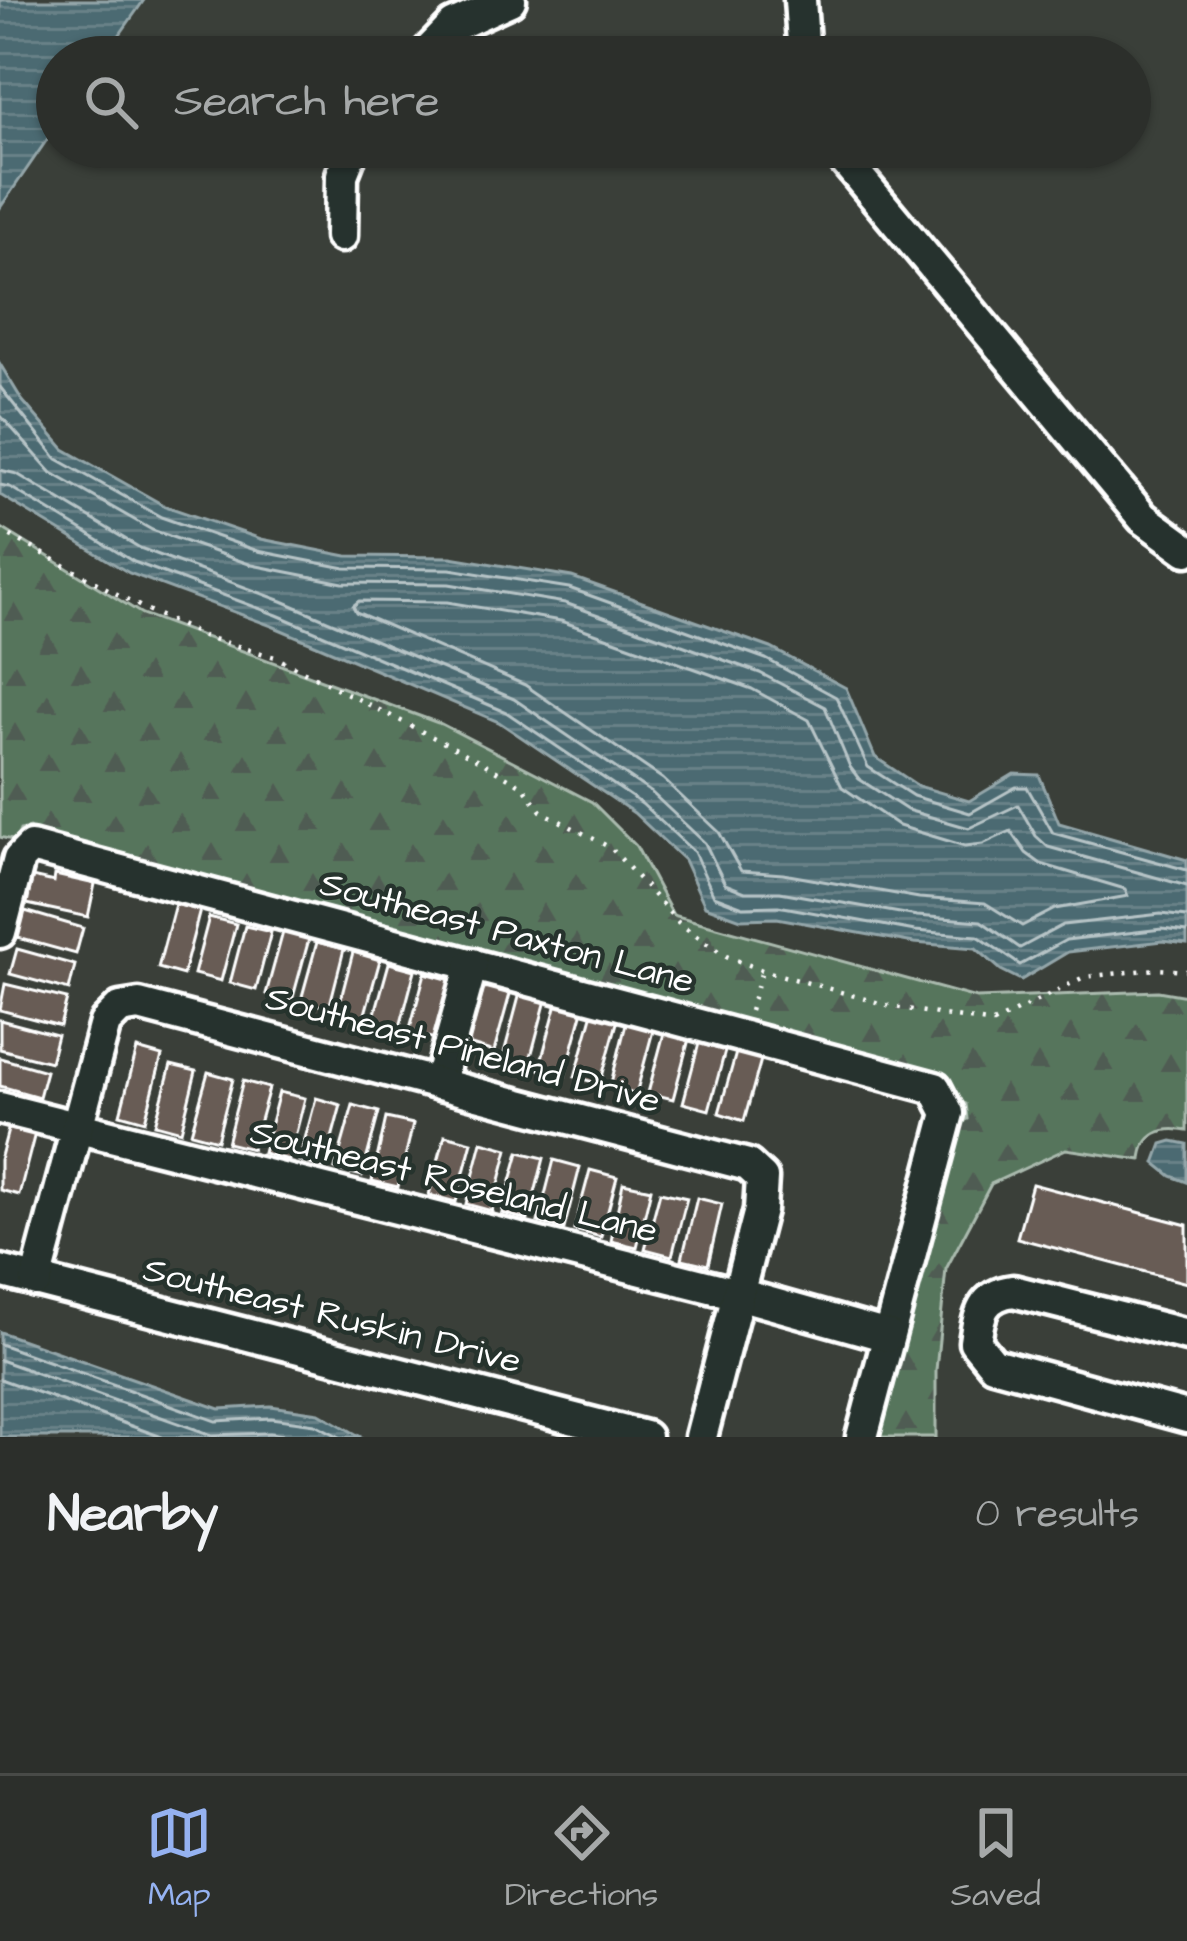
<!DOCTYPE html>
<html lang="en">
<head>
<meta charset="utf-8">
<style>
  body { margin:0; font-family:"Architects Daughter",sans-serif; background:#383b37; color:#f1f3f6 }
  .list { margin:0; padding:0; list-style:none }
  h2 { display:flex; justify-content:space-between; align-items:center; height:156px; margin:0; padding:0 48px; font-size:51px }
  h2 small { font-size:39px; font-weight:400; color:#a6a9a9 }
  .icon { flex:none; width:66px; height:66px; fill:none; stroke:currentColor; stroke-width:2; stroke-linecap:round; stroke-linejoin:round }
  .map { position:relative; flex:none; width:1187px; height:1437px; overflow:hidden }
  .search { position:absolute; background:#2c2f2b; box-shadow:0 3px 9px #0004; left:36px; right:36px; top:36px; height:132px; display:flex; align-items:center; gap:30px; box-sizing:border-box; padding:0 42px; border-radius:66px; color:#a6a9a9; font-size:45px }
  .sheet { height:336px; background:#2c2f2b }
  nav { display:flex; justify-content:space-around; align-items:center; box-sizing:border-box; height:168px; border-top:3px solid #484a47; background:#2c2f2b; font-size:33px; color:#a6a9a9 }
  nav a { display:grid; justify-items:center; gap:6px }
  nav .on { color:#95b2f1 }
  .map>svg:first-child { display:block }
  .forest { fill:url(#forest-firs); stroke:#aabaae; stroke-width:3 }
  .water { fill:url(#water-rules); stroke:#94a6aa; stroke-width:3 }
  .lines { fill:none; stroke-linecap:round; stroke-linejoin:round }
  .shore { stroke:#b7c4c7; stroke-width:3 }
  .building { fill:#675c54; stroke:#fff; stroke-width:3 }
  .street-casing { stroke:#fff; stroke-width:39 }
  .path { stroke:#fff; stroke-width:4.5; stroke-dasharray:3 9; stroke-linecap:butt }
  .street { stroke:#26332d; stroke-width:30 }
  .labels { text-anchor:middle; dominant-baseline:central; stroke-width:9; stroke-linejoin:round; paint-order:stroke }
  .street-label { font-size:36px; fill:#fff; stroke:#26332d }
</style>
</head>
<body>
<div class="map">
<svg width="1187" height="1437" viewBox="0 0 1187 1437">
  <defs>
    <pattern id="forest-firs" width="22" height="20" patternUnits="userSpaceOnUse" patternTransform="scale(3)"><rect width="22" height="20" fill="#56745c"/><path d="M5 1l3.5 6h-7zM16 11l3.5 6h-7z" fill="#505c52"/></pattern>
    <pattern id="water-rules" width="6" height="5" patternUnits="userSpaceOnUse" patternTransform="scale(3)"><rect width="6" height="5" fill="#4c6b72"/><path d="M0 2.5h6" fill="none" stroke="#678187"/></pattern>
  </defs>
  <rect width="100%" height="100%" fill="#3a3f39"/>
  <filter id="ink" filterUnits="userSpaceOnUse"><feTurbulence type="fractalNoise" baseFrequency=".00833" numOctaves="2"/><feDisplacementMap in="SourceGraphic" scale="24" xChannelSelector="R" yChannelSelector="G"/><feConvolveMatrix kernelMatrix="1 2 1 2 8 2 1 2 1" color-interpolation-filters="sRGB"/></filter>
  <g filter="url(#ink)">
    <path class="forest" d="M0 527 142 614 441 724 592 802 636 846 673 915 976 998 1158 991 1187 996V1131C1163 1126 1143 1133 1141 1160L1066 1149 991 1184 946 1269 936 1370V1437H878L961 1122 968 1119 966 1104 959 1101 947 1079 38 835 29 828 20 830 16 841 0 837Z"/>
    <g class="water">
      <path d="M0 0H144L104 57H57V125L0 208Z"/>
      <path d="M0 364 22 400 64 449 165 506 261 539 347 556 451 557 572 577 771 648 846 688 875 757 918 786 969 801 1014 774 1039 775 1059 823 1187 860V944L1163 941 1068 952 1021 980 1001 970 976 948 914 943 777 918 741 919 705 906 684 860 634 813 499 722 272 626 129 573 0 495Z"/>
      <path d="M1172 1141 1187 1144V1182L1171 1176 1155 1163 1162 1144Z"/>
      <path d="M0 1332 220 1409 271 1406 319 1413 361 1437H0Z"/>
    </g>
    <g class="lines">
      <g class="shore">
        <path d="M0 387 57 459 161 517 258 551 345 568 450 569 569 588 766 659 836 697 868 767 913 796 970 813 1016 787H1027L1053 833 1187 870"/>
        <path d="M0 415 52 473 152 530 252 565 343 583 449 584 565 603 760 673 825 707 850 767 859 779 907 810 969 828 1018 805 1036 836 1048 847 1187 886"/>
        <path d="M0 470 17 474 140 548 282 601 514 699 652 793 705 843 725 884 745 892H780L917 916 981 921 1020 948 1063 925 1161 914 1187 917"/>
        <path d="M0 485 10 487 134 562 277 615 506 712 642 804 694 852 714 896 743 907 778 906 915 931 978 936 1020 965 1066 940 1162 929 1187 932"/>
        <path d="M359 601 447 602 561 621 752 689 809 720 842 787 899 826 965 846 983 844 1011 831 1026 853 1041 864 1125 889 1128 896 1055 909 1022 926 985 903 919 898 783 874 741 871 719 832 663 779 525 685 356 612 353 606Z"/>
        <path d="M0 1344 216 1421 271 1418 315 1424 340 1437"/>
        <path d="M0 1360 212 1435 270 1433 297 1437"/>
        <path d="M0 1379 162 1437"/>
      </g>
    </g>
    <g class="building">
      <path d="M55 875 95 884 88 917 27 904 32 877 54 882Z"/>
      <path d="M175 904 200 910 183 975 158 968Z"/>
      <path d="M25 911 83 928 76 954 18 938Z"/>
      <path d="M209 917 236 924 221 981 194 974Z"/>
      <path d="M245 926 271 932 256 990 230 983Z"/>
      <path d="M283 932 309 939 292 1001 266 994Z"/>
      <path d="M317 942 344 949 329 1008 301 1000Z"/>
      <path d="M17 949 75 965 69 990 10 974Z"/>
      <path d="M353 952 380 960 363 1021 337 1014Z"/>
      <path d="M389 963 415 970 399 1031 372 1024Z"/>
      <path d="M425 973 451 980 435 1039 409 1032Z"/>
      <path d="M5 984 67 999 60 1026 0 1010Z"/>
      <path d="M484 987 510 994 494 1052 468 1044Z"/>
      <path d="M520 993 546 1000 529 1064 503 1057Z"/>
      <path d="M557 1003 583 1010 565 1076 539 1069Z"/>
      <path d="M593 1012 618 1019 600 1084 575 1077Z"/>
      <path d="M0 1020 57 1035 50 1062 0 1049Z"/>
      <path d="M627 1020 654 1027 636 1094 610 1087Z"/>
      <path d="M664 1033 689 1039 673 1099 648 1093Z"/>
      <path d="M699 1043 725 1051 709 1110 683 1103Z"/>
      <path d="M137 1049 162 1056 145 1121 120 1114Z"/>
      <path d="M737 1049 762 1056 744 1121 719 1113Z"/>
      <path d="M0 1058 46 1071 39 1097 0 1086Z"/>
      <path d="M171 1065 196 1071 181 1131 155 1124Z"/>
      <path d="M208 1072 233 1079 217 1140 191 1133Z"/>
      <path d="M243 1081 269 1088 252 1149 227 1143Z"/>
      <path d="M279 1092 305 1098 289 1160 263 1153Z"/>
      <path d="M316 1098 341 1105 324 1168 299 1161Z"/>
      <path d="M353 1105 379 1112 362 1176 335 1169Z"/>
      <path d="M386 1118 413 1124 398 1187 372 1181Z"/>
      <path d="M9 1126 35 1133 19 1195 0 1190V1160Z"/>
      <path d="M445 1135 472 1142 456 1202 429 1195Z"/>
      <path d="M482 1142 508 1149 492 1211 466 1204Z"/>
      <path d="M519 1152 544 1158 528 1220 502 1213Z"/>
      <path d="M554 1160 580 1167 564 1229 538 1222Z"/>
      <path d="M590 1170 617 1177 601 1237 574 1230Z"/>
      <path d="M623 1183 651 1189 637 1247 611 1241Z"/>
      <path d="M1032 1184 1187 1225V1283L1017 1238Z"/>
      <path d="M660 1192 687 1198 672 1256 645 1249Z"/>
      <path d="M697 1198 722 1204 708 1265 682 1259Z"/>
    </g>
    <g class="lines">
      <defs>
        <g id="street">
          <path d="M800 0 804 57"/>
          <path d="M423 57 453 26 510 0"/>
          <path d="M838 147 842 157 1143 518 1187 550"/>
          <path d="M341 236 342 175 353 147"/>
          <path d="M0 932 19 859 31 847 935 1088 948 1113 862 1437"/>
          <path d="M439 1084 472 964"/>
          <path d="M0 1108 738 1294 888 1336"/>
          <path d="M0 1271 645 1437"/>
          <path d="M36 1281 105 1023 120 1008 139 1005 748 1165 762 1178 760 1210 701 1437"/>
          <path d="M1187 1335 1013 1291C982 1295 979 1314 975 1342L993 1364 1187 1417"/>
        </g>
      </defs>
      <use href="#street" class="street-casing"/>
      <g class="path">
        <path d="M0 530 141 607 203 636 275 657 476 759 524 787 541 811 611 848 678 922 699 938 726 956 762 970 894 1007 993 1023 1084 977 1156 969 1187 971"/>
        <path d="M750 1011 762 970"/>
      </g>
      <use href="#street" class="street"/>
    </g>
  </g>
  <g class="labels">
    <g class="street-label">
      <text transform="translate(507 933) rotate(15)">Southeast Paxton Lane</text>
      <text transform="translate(463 1050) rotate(15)">Southeast Pineland Drive</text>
      <text transform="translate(454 1182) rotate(14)">Southeast Roseland Lane</text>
      <text transform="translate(332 1316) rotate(14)">Southeast Ruskin Drive</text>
    </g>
  </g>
</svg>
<div class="search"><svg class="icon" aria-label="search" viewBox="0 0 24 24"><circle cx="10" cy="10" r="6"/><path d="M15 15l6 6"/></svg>Search here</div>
</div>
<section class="sheet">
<h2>Nearby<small>0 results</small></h2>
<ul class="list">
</ul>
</section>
<nav>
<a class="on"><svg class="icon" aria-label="map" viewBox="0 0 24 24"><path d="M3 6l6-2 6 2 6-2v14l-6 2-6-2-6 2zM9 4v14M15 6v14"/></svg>Map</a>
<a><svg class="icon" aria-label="directions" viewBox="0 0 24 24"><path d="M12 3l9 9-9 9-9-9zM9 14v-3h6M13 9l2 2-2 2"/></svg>Directions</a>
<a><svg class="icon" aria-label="saved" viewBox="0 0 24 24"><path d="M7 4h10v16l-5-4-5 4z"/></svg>Saved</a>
</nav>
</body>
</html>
